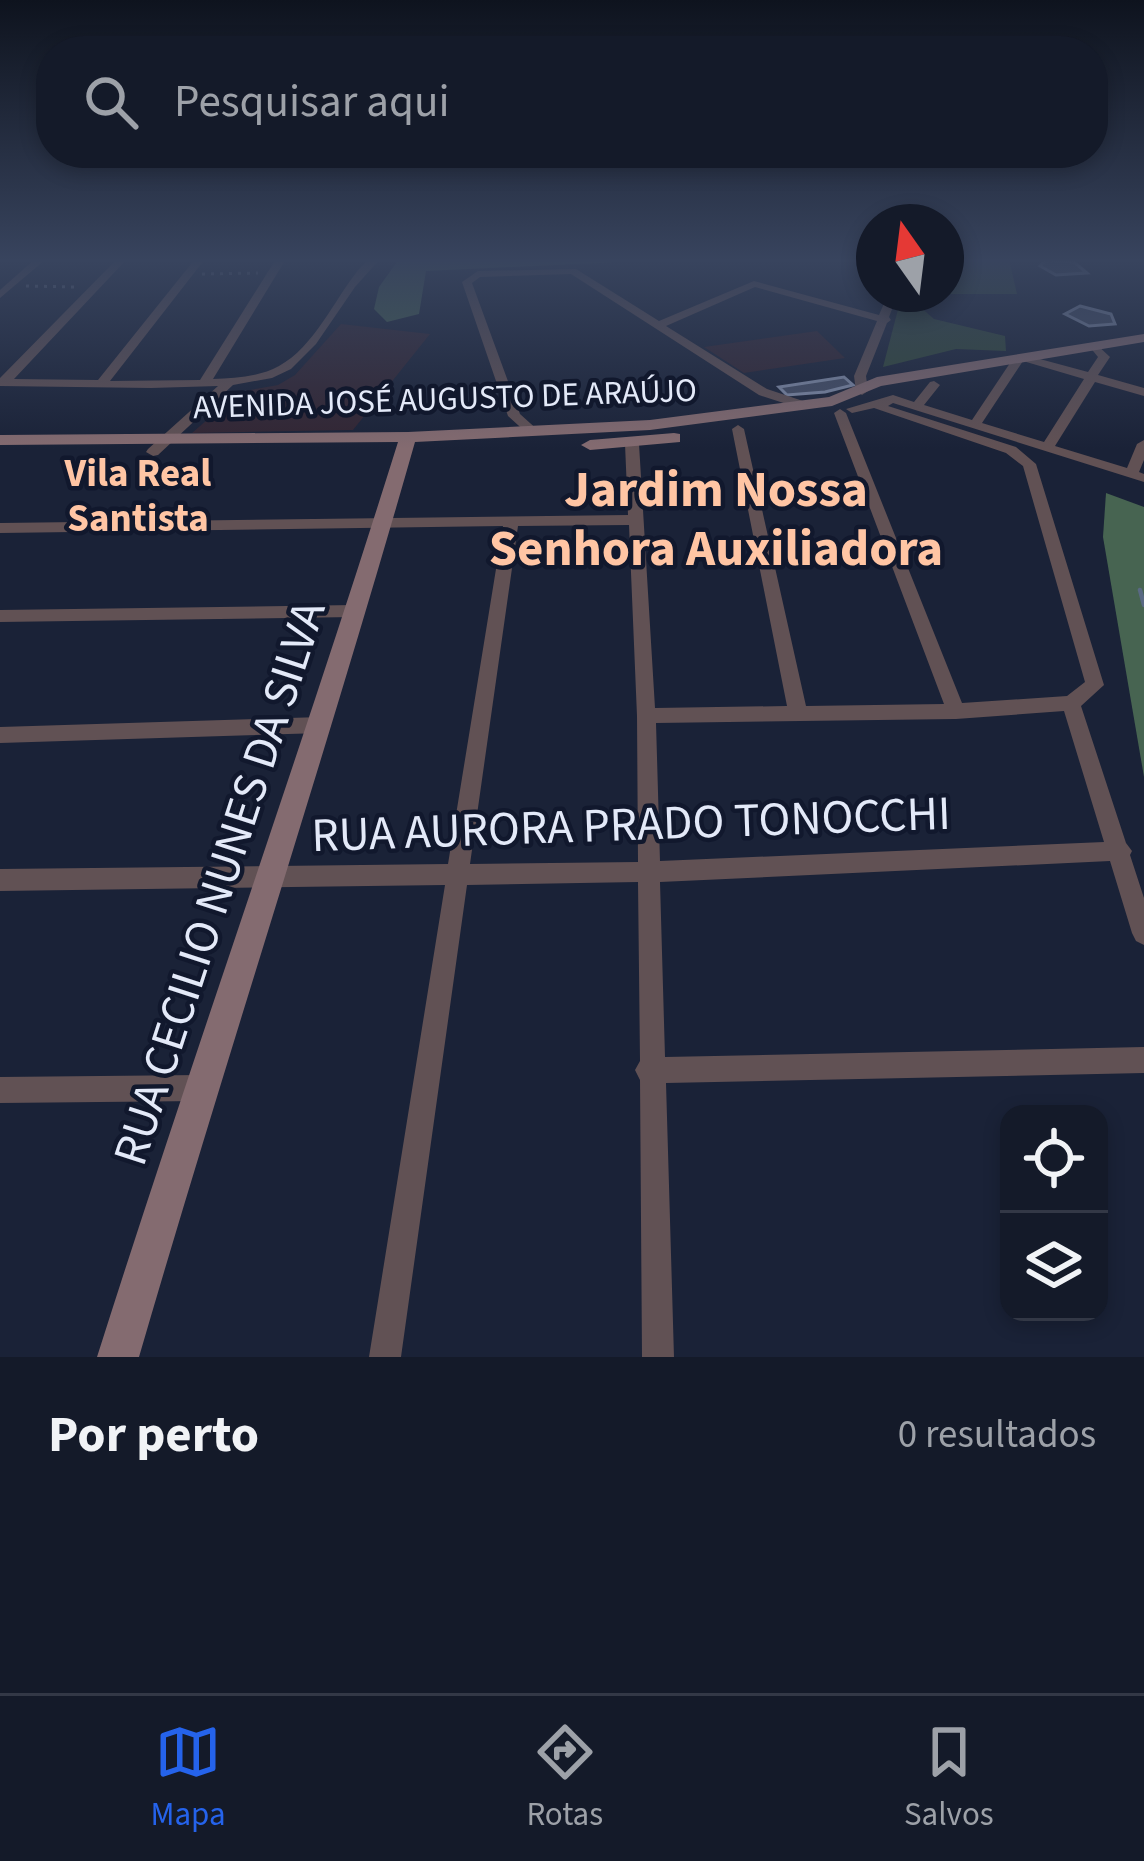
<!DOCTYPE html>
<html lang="pt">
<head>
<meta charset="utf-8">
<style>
  body { margin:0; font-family:"Source Sans 3",sans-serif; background:#1d2331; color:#f1f3f6 }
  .controls { position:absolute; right:36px; bottom:36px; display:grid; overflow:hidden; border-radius:24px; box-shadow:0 6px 18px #0003 }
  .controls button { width:108px; height:108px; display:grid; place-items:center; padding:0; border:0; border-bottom:3px solid #333846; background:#141a29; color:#f1f3f6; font:60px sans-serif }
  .compass { position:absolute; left:856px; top:204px; width:108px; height:108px; border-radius:50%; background:#141a29; box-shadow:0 6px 18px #0003; rotate:346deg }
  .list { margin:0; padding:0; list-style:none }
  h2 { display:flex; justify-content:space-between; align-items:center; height:156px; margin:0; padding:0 48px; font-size:51px }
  h2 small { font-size:39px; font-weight:400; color:#9da1a8 }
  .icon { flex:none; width:66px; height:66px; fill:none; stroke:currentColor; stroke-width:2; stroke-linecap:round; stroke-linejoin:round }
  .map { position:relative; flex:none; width:1144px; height:1357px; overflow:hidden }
  .search { position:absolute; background:#141a29; box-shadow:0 6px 18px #0003; left:36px; right:36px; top:36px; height:132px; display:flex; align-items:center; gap:30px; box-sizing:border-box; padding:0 42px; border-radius:48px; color:#9da1a8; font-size:45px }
  .sheet { height:336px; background:#141a29 }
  nav { display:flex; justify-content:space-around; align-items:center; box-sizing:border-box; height:168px; border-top:3px solid #333846; background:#141a29; font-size:33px; color:#9da1a8 }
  nav a { display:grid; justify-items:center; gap:6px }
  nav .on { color:#2563eb }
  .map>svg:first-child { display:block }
  .education { fill:#322532 }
  .green { fill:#324839 }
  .forest { fill:#476451 }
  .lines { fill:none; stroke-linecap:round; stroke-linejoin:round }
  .stream { stroke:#596983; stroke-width:4.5 }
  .building { fill:#454e66; stroke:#838ea9; stroke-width:3 }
  .path { stroke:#70778a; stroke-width:3; stroke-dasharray:3 6; stroke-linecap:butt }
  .street { fill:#615154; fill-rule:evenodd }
  .secondary { fill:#846b70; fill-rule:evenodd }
  .labels { text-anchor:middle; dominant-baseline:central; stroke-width:9; stroke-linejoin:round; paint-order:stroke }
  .far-street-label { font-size:33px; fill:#e3e9f8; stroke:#11182d }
  .far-quarter-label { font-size:39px; font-weight:bold; fill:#ffc5a4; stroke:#11182d }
  .near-street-label { font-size:48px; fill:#e3e9f8; stroke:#11182d }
  .district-label { font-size:51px; font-weight:bold; fill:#ffc5a4; stroke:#11182d }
</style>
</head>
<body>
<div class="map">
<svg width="1144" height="1357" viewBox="0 0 1144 1357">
  <rect width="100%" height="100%" fill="#1a2237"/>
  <g class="education">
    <path d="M341 324 430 334 353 430 192 433 239 392 278 385 295 375Z"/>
    <path d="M817 331 845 358 744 373 704 347Z"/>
  </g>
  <g class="green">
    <path d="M946 259H1009L1017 294H940H946Z"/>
    <path d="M902 294H931L919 306 934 319 1005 336 1006 351 956 349 883 367Z"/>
  </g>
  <g class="forest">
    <path d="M399 259H682L426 271 419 314 387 322 374 309 379 287Z"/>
    <path d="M1106 493 1144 507V777L1103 537Z"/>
  </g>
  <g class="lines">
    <path class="stream" d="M1140 590 1144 605"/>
  </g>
  <g class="building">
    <path d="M1046 260 1074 262 1087 273 1056 275 1040 266Z"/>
    <path d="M1080 306 1111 314 1115 324 1089 326 1065 314Z"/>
    <path d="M844 377 853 385 825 392 787 395 779 387Z"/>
  </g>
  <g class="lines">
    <g class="path">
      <path d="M202 274 258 273"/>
      <path d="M26 286 76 287"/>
    </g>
    <g class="street">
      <path d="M35 259H46L0 298V290Z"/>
      <path d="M117 259H127L14 379 98 380 195 259H205L110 381 200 380 276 259H286L213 379C235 378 259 377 279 366 314 347 334 300 359 269L369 259H380L355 287 316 344 291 369 272 378 233 385 158 455 153 456 146 452 148 449 218 386 151 388 0 386V378Z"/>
      <path d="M576 269 659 321 754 281 879 315 888 294H898L889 317 891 320 887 323 866 376 868 391 862 395 856 391 854 376 877 321 755 287 666 326 767 389 806 402V408L802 409 759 395 571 274 480 277 472 283 520 414 540 432 529 435 508 416 462 282 478 271Z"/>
      <path d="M1095 343 1110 357 1098 375 1144 388V396L1095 382 1055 446 1127 468 1137 444 1144 440V460L1139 472 1144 474V482L893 403 888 406 1016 447 1036 464 1104 685 1081 706 1126 843 1132 851 1130 855 1144 898V945L1136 941 1132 933 1110 861 660 882 665 1057 1144 1047V1073L666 1083 674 1357H642L640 1080 635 1070 640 1061 638 882 467 885 401 1357H369L445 885 0 891V869L448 864 503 526 0 533V523L628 515 625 444 632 440 639 444 655 708 787 706 732 429 738 425 744 429 806 706 944 704 834 413 840 409 846 413 962 703 1067 696 1085 682 1023 466 1006 453 874 408 852 413 846 409 893 395 914 402 930 382 934 381 940 385 924 405 972 420 1014 357 1025 355 1088 372 1098 357 1089 346ZM1023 361 1084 379 1044 442 982 423ZM629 525 637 716 638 862 470 864 518 526ZM1064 711 1104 842 660 861 656 723 956 719Z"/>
      <path d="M354 605 362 611 354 617 0 622V610Z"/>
      <path d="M322 717 329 720 331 725 329 730 322 733 0 743V727Z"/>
      <path d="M200 1075 209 1079 213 1088 209 1097 200 1101 0 1103V1077Z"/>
    </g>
    <g class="secondary">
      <path d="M1144 334V342L881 386 832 406 650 430 415 442C328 748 228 1051 139 1357H97C194 1051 302 749 398 442L0 445V435L408 432 650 420 829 397 877 377Z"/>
      <path d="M674 433 680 434V442L590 450 581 445 590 440Z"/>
    </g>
  </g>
  <linearGradient id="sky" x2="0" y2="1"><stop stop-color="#0e131e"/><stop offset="0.58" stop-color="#38445e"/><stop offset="1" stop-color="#38445e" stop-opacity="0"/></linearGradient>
  <rect width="1144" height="449" fill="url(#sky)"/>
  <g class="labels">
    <g class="far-street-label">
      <text transform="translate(445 399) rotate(-2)">AVENIDA JOSÉ AUGUSTO DE ARAÚJO</text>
    </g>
    <g class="far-quarter-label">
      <text x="138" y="474">Vila Real<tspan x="138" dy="45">Santista</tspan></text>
    </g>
    <g class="near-street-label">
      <text transform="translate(631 825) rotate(-2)">RUA AURORA PRADO TONOCCHI</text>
      <text transform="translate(220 883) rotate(-72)">RUA CECILIO NUNES DA SILVA</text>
    </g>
    <g class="district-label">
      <text x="716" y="490">Jardim Nossa<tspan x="716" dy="59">Senhora Auxiliadora</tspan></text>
    </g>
  </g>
</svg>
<div class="controls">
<button><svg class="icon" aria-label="locate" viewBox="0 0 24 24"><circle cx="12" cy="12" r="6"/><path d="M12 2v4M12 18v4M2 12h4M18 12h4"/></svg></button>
<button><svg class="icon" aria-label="layers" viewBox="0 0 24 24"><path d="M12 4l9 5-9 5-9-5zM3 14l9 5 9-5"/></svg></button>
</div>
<svg class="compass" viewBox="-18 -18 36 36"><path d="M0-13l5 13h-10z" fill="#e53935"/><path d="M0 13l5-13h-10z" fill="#9da1a8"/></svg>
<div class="search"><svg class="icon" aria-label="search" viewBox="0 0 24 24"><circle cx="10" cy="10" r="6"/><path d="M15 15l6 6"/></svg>Pesquisar aqui</div>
</div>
<section class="sheet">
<h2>Por perto<small>0 resultados</small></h2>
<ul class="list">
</ul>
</section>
<nav>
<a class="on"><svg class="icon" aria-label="map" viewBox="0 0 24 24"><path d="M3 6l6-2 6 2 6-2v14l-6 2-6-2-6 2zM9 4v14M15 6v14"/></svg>Mapa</a>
<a><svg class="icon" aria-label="directions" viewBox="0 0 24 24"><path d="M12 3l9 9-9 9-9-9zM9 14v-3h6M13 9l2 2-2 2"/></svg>Rotas</a>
<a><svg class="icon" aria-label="saved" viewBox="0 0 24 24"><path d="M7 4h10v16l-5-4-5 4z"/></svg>Salvos</a>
</nav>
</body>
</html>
